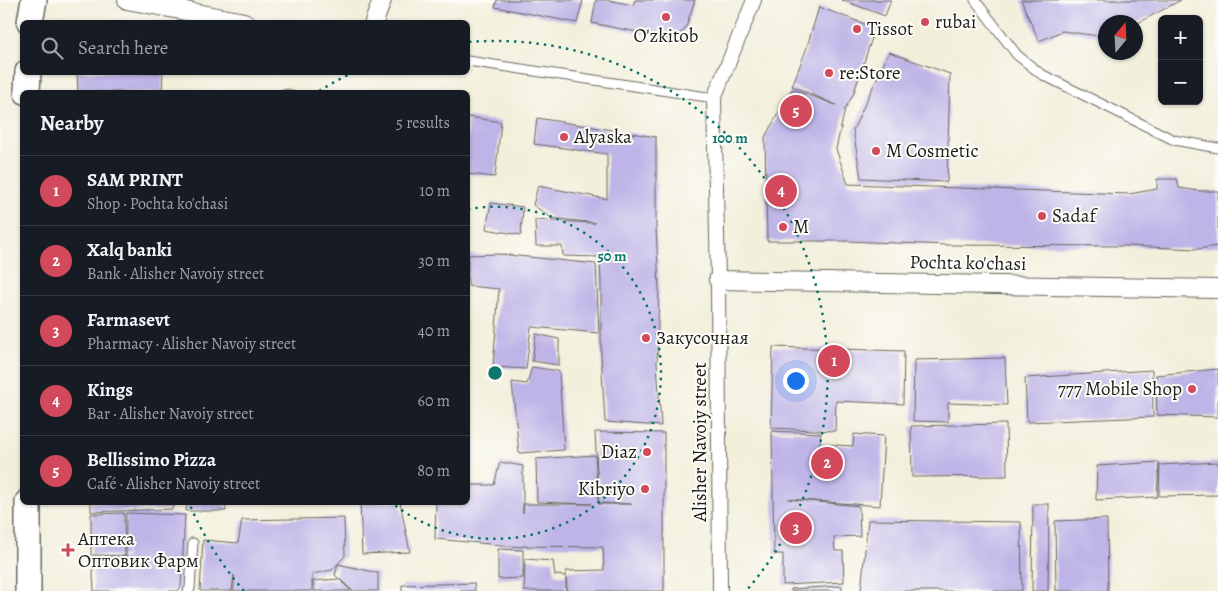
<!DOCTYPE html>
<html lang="en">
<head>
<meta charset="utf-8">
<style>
  body { margin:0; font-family:Alegreya,serif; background:#242831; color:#f1f3f6 }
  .controls { position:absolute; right:15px; top:15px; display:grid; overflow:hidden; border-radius:8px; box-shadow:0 1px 4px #0004 }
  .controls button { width:45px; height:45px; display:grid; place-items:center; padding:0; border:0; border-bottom:1px solid #363941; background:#171b24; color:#f1f3f6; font:25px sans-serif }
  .compass { position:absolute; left:1098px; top:15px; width:45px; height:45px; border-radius:50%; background:#171b24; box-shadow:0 1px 4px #0004; rotate:18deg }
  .you { position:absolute; left:795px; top:380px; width:18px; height:18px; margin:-12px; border:4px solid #fff; border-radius:50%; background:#1a73e8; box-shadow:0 0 0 8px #1a73e833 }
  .badge { display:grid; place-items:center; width:32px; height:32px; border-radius:50%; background:#d1495b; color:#fff; font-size:16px; font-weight:700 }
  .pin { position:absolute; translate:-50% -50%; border:2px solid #fff; box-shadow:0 1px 5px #0006 }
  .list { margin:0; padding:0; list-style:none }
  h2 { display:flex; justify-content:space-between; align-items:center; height:65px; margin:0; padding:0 20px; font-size:21px }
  h2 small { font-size:16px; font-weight:400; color:#9ea1a6 }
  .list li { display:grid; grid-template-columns:32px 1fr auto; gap:15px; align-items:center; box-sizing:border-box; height:70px; padding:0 20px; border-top:1px solid #363941 }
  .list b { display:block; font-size:19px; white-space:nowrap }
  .list p { margin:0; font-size:16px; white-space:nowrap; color:#9ea1a6 }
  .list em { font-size:16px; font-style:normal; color:#9ea1a6 }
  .icon { flex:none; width:28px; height:28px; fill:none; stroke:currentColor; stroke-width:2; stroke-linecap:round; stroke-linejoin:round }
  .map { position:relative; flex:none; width:1218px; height:591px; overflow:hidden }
  .search { position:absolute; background:#171b24; box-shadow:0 1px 4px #0004; left:20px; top:20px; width:450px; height:55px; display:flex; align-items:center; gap:12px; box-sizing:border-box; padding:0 18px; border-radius:8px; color:#9ea1a6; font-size:19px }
  .panel { position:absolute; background:#171b24; box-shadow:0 1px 4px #0004; left:20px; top:90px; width:450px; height:415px; border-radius:8px }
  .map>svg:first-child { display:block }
  .building { fill:#beb4e7 }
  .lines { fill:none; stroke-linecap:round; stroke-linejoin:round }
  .service-casing { stroke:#67665f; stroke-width:11 }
  .pedestrian-casing { stroke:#67665f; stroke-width:16 }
  .minor-casing { stroke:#67665f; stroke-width:20 }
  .secondary-casing { stroke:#67665f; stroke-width:28 }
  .service { stroke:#fff; stroke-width:9 }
  .pedestrian { stroke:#fff; stroke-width:14 }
  .minor { stroke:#fff; stroke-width:18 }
  .secondary { stroke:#fff; stroke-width:25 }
  .ring { fill:none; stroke:#0f766e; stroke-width:2.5; stroke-dasharray:2.5 5 }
  .poi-dot { fill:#d1495b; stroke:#fdfcf7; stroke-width:2 }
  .labels { text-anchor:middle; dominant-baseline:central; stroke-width:4; stroke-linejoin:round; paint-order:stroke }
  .poi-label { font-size:19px; fill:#1c1c1c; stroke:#fdfcf7; text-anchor:start }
  .street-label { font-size:19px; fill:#1c1c1c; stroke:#fdfcf7 }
  .centre { fill:#0f766e; stroke:#fdfcf7; stroke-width:2.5 }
  .ring-label { font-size:15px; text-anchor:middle; font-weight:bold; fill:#0f766e; stroke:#fdfcf7; stroke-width:4; stroke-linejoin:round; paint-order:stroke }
</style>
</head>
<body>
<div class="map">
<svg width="1218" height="591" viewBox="0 0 1218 591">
  <rect width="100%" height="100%" fill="#fdfcf7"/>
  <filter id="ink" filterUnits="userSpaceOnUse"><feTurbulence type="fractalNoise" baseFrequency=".02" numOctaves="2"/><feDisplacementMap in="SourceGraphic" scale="10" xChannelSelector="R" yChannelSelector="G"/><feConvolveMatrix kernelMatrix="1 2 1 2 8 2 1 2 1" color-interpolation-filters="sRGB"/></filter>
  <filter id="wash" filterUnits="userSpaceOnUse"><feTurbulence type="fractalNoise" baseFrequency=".0096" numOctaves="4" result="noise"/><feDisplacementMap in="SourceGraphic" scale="20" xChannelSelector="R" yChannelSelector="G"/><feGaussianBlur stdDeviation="1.12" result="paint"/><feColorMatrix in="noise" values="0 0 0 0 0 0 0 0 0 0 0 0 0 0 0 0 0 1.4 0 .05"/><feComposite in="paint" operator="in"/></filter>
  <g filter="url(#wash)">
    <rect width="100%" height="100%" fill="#f2efdb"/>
    <g id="blocks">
      <g class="building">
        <path d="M497 0H583L577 23 495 7Z"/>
        <path d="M596 0H608L633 5 635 0H695L685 30 671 39 592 23Z"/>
        <path d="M842 0H891L885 16Z"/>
        <path d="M1021 0H1181L1136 24V22H1106V37L1062 31 1039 41Z"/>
        <path d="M819 7 878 29 872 38 853 95 845 109 836 149 848 184 1129 194 1157 189V179H1177L1179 188 1199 191H1218V246L1197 249 1126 246 949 245 847 241H767L765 137 792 89 836 105 792 86 806 50Z"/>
        <path d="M889 52 950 74 947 182 861 178 853 130Z"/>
        <path d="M77 72H163L162 92H78Z"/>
        <path d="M288 89 295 92H275V91Z"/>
        <path d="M468 117 501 122 495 177 468 174Z"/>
        <path d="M537 118 656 137V228L659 288 657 363 661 426 605 422 601 355V282L600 257 563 256 562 246H536L535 220 595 223 552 218 533 205 538 186 607 199V154L534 144Z"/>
        <path d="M491 203 523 207 521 235 486 229Z"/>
        <path d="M499 254 596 264 599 333 531 327 526 369 493 367 499 289 468 286V255Z"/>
        <path d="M536 334 559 339V365L532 361Z"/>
        <path d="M773 347 904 351 903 404 836 401 835 431 771 428Z"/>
        <path d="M1005 358 1007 405 948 403V422L913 421 914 360Z"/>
        <path d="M532 367 559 371 564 450 519 453 512 382 527 384Z"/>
        <path d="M1218 369V417L1157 415 1156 375Z"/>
        <path d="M1152 370 1153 417 1027 422 1025 378Z"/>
        <path d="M1006 424 1007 476 912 477 911 426Z"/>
        <path d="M772 431 821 433 820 444 853 446 854 434 884 436 880 506 788 499 859 506 860 536 834 537 835 551H843L844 582 783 585V554H774Z"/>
        <path d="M595 432 664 433V591H567L566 571 604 570 603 547 522 546V547L435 539 436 502H468V485H494L500 462 523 466V513L524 504H592L537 502 536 459 595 455 598 504H632L599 503Z"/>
        <path d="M1159 462 1157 497 1096 500 1097 466Z"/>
        <path d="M1218 462V495L1159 496 1160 465Z"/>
        <path d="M91 502H173L172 509 91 512Z"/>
        <path d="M187 502H225L226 511H186Z"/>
        <path d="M360 502H400L410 552 362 554Z"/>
        <path d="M1033 504H1049L1048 591H1032Z"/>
        <path d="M124 513 125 556 91 555V514Z"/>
        <path d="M126 513 185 515 181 587 178 591H94L92 558H126Z"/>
        <path d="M344 518 345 556 332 570 312 574V591H234V575L232 591H200L203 540 238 543 242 520Z"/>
        <path d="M1107 519 1108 591H1056L1055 521Z"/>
        <path d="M868 520 1021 522 1022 591H861Z"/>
        <path d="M498 549 523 550V578L498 579Z"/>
        <path d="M525 559 553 561 555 575 566 576V591H524Z"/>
        <path d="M338 564 378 573V591H353L335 575Z"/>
        <path d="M339 579 351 591H314L313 581Z"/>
        <path d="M474 583 475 591H402V585Z"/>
        <path d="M842 586V591H791V589Z"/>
      </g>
    </g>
  </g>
  <g filter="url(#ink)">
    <use href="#blocks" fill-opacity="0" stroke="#67665f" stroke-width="1"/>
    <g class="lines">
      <defs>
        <g id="service">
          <path d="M975 0 1017 55 1041 74 1174 140 1218 148"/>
          <path d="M468 61 714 98"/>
          <path d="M188 591 190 589 193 543"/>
        </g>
        <path id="pedestrian" d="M720 591 718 280 714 98 754 0"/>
        <g id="minor">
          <path d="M127 0 244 22"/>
          <path d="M374 22 382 0"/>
          <path d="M718 280 1218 289"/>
        </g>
        <g id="secondary">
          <path d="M30 22 34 0"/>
          <path d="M27 92 28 72"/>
          <path d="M28 502V591"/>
        </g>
      </defs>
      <use href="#service" class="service-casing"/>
      <use href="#pedestrian" class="pedestrian-casing"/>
      <use href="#minor" class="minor-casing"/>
      <use href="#secondary" class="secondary-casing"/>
      <use href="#service" class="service"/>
      <use href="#pedestrian" class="pedestrian"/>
      <use href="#minor" class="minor"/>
      <use href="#secondary" class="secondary"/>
    </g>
  </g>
  <g class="ring">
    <path d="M468 209A166 166 0 1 1 392 503"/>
    <path d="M244 591A332 332 0 0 1 189 503M319 91A332 332 0 0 1 352 73M469 42A332 332 0 0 1 746 591"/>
  </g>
  <g class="poi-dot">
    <circle cx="666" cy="17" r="5"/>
    <circle cx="925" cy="22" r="5"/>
    <circle cx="857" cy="29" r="5"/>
    <circle cx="829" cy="73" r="5"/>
    <circle cx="564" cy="137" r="5"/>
    <circle cx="876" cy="151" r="5"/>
    <circle cx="1042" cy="216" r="5"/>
    <circle cx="783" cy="227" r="5"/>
    <circle cx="646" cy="338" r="5"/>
    <circle cx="1192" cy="389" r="5"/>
    <circle cx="647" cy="452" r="5"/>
    <circle cx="645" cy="489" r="5"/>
    <path d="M65.5 542.5h5v5h5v5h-5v5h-5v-5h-5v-5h5z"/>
  </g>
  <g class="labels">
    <g class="poi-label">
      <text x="935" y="22">rubai</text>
      <text x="867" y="29">Tissot</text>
      <text x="666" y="36" text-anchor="middle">O'zkitob</text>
      <text x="839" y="73">re:Store</text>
      <text x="574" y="137">Alyaska</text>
      <text x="886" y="151">M Cosmetic</text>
      <text x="1052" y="216">Sadaf</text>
      <text x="793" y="227">M</text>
      <text x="656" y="338">Закусочная</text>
      <text x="1182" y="389" text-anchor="end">777 Mobile Shop</text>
      <text x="637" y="452" text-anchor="end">Diaz</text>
      <text x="635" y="489" text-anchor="end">Kibriyo</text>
      <text x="78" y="539">Аптека<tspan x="78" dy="22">Оптовик Фарм</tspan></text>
    </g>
    <g class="street-label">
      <text transform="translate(968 263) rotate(1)">Pochta ko'chasi</text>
      <text transform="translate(700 442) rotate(-90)">Alisher Navoiy street</text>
    </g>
  </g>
  <circle cx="495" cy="373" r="8" class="centre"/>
  <g class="ring-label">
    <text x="730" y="143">100 m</text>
    <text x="612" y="261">50 m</text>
  </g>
</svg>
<div class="controls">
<button>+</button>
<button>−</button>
</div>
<svg class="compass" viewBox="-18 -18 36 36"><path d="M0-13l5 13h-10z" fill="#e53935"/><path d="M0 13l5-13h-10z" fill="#9ea1a6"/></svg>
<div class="you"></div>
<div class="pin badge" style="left:834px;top:361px">1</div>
<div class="pin badge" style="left:827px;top:463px">2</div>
<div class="pin badge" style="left:796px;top:528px">3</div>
<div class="pin badge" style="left:781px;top:191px">4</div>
<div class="pin badge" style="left:796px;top:111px">5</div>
<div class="search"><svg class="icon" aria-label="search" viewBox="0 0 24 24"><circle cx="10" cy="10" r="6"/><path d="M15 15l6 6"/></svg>Search here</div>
<section class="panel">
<h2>Nearby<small>5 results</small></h2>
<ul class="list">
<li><span class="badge">1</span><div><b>SAM PRINT</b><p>Shop · Pochta ko'chasi</p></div><em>10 m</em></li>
<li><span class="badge">2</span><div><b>Xalq banki</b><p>Bank · Alisher Navoiy street</p></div><em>30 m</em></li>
<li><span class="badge">3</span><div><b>Farmasevt</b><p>Pharmacy · Alisher Navoiy street</p></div><em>40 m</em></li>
<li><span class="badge">4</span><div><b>Kings</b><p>Bar · Alisher Navoiy street</p></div><em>60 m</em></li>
<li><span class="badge">5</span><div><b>Bellissimo Pizza</b><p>Café · Alisher Navoiy street</p></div><em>80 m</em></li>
</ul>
</section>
</div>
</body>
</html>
